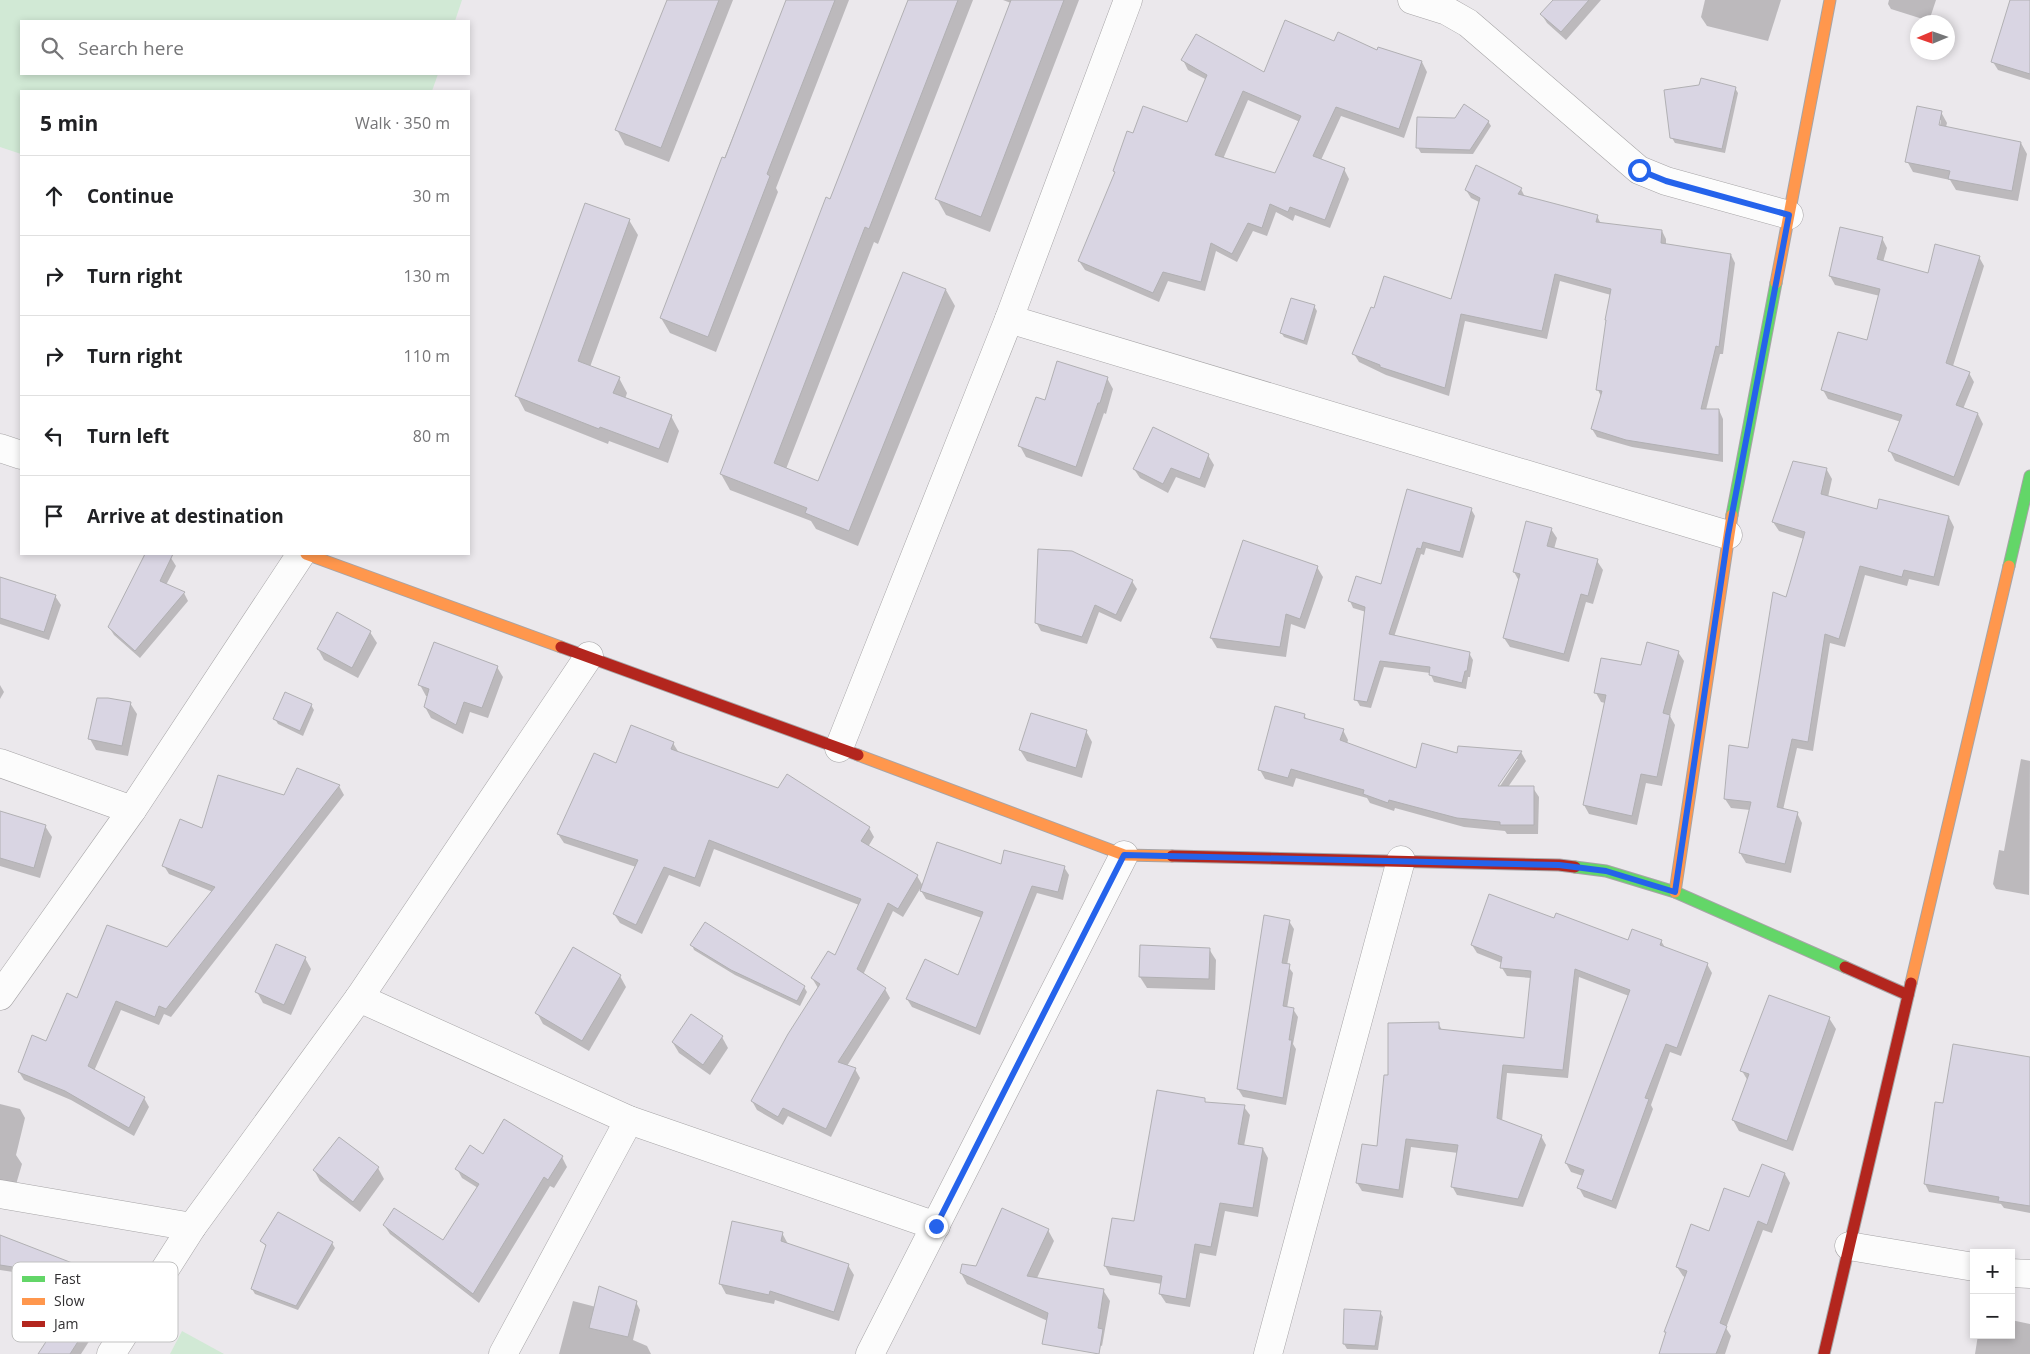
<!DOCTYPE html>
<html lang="en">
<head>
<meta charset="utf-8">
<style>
  body { margin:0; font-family:"Open Sans",sans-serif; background:#f6f6f6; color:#202124 }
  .controls { position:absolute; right:15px; bottom:15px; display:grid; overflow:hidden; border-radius:0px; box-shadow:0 2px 8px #0003 }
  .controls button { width:45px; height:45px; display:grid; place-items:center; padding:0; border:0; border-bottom:1px solid #e0e0e0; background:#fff; color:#202124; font:25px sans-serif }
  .compass { position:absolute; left:1910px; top:15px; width:45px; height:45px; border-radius:50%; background:#fff; box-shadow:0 2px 8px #0003; rotate:268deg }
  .stop { position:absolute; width:15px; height:15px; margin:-11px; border:4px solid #2563eb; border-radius:50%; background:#fff }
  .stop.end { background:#2563eb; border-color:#fff; box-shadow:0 1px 5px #0008 }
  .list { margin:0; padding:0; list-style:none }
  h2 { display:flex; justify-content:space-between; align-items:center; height:65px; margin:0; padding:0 20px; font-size:21px }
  h2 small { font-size:16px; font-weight:400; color:#757577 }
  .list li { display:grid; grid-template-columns:32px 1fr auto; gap:15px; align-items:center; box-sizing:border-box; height:80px; padding:0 20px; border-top:1px solid #e0e0e0 }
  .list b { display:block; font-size:19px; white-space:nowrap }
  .list em { font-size:16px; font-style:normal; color:#757577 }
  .icon { flex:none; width:28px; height:28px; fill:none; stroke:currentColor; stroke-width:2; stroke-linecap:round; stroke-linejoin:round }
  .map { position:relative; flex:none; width:2030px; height:1354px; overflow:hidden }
  .search { position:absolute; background:#fff; box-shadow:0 2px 8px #0003; left:20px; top:20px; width:450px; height:55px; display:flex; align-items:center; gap:12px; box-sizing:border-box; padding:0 18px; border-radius:0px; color:#757577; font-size:19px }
  .panel { position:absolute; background:#fff; box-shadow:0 2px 8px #0003; left:20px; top:90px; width:450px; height:465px; border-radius:0px }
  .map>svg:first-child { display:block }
  .green { fill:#d1e9d5 }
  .shadow { fill:#0003; fill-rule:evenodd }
  .building { fill:#d9d5e3; stroke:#b1b0b3; fill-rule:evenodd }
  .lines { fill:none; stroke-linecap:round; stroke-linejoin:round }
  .street-casing { stroke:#a6a4a6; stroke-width:29 }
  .fast-casing { stroke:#a6a4a6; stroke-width:13 }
  .slow-casing { stroke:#a6a4a6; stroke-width:13 }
  .jam-casing { stroke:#a6a4a6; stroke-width:13 }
  .street { stroke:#fcfcfc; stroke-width:28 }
  .fast { stroke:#63d668; stroke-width:11 }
  .slow { stroke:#ff974d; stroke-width:11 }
  .jam { stroke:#b3261e; stroke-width:11 }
  .route { stroke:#2563eb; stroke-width:6 }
  .key { fill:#fff; stroke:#c1c1c1; stroke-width:1 }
  .key-label { font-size:14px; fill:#312f31 }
</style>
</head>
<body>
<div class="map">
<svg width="2030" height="1354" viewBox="0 0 2030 1354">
  <rect width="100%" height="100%" fill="#ebe8ec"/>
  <g class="green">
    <path d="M0 0H462L455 21H21V74H438L432 91H21V154L0 147Z"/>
    <path d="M182 1331 224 1354H170Z"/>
  </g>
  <g class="shadow">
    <path d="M668 0H733L669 162 625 145 617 130Z"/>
    <path d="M787 0H849L776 188 778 192 716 352 670 333 661 318Z"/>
    <path d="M909 0H973L878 244 874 242 786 469 819 482 946 290 955 306 858 546 816 529 811 521 730 490 721 474Z"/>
    <path d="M1003 0H1079L990 232 946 215 937 199 1011 3Z"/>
    <path d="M1555 0H1601L1566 40 1547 23 1542 15Z"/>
    <path d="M1705 0H1781L1768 41 1707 26 1701 17Z"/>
    <path d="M1889 0H1936L1929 21 1891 9 1888 4Z"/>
    <path d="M2011 0H2030V80L1998 70 1993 62Z"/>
    <path d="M1334 42 1378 51 1379 48 1422 62 1427 72 1404 138 1341 116 1321 160 1344 169 1349 179 1330 228 1295 215 1293 221 1276 212 1267 236 1253 231 1237 262 1216 251 1205 291 1168 281 1159 302 1085 270 1079 261 1134 135 1187 124 1207 80 1188 70 1183 60 1264 74ZM1248 100 1300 122 1276 175 1223 159Z"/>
    <path d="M1735 88 1738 93 1725 153 1675 143 1672 138Z"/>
    <path d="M1941 112 1947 123 1946 127 2021 143 2027 154 2018 201 1956 190 1950 180 1913 172 1907 161ZM1939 120H1941L1939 131H1937Z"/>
    <path d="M1418 118 1488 121 1491 126 1473 154 1421 153 1418 148Z"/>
    <path d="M1521 189 1525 197 1597 216 1601 224 1662 231 1666 239V245L1731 255 1735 263 1723 354H1720L1706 410H1719L1723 419V462L1632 447 1597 437 1592 429 1601 396 1598 390 1611 295 1560 281 1547 339 1465 321 1449 396 1386 375 1359 362 1354 354 1375 310 1451 301 1479 202 1471 198 1466 190Z"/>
    <path d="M629 220 638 235 590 367 619 378 627 393 625 399 671 416 679 431 668 463 609 441 608 444 525 411 517 396Z"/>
    <path d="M1882 238 1887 248 1883 262 1929 274 1979 257 1984 266 1953 366 1969 373 1974 382 1963 409 1978 414 1983 424 1959 486 1895 461 1890 451 1901 422 1828 399 1823 390 1868 342 1880 296 1835 285 1830 276Z"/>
    <path d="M1314 306 1317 311 1307 345 1284 337 1281 332Z"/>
    <path d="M1107 378 1113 389 1106 414 1104 413 1082 477 1026 457 1020 446 1046 401Z"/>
    <path d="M1208 455 1214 465 1205 488 1176 477 1168 493 1140 478 1134 469Z"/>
    <path d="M1827 470 1832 479 1828 497 1878 511 1949 517 1954 527 1939 586 1909 579 1907 586 1865 575 1845 647 1830 643 1813 751 1797 748 1783 810 1797 813 1802 823 1791 873 1746 863 1740 853 1750 810 1731 808 1725 799 1749 749 1787 599 1804 539 1779 531 1773 522Z"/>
    <path d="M1408 490 1471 509 1475 516 1463 558 1426 548 1424 555 1421 554 1394 637 1469 653 1473 660 1470 677H1468L1466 689 1434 682 1430 673 1384 667 1371 708 1360 706 1356 699 1366 612 1353 608 1350 601 1382 586Z"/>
    <path d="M1551 529 1557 538 1554 549 1597 561 1603 570 1593 604 1586 602 1569 662 1510 647 1504 638 1519 581 1514 572Z"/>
    <path d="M146 554H163L171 558 176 566 166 585 184 593 188 601 140 658 114 635 109 627Z"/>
    <path d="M1317 567 1323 577 1305 629 1291 624 1286 657 1217 648 1211 638Z"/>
    <path d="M0 578 55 596 61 605 49 640 0 624Z"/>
    <path d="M1132 581 1137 589 1121 622 1099 612 1087 644 1041 631 1036 622Z"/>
    <path d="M370 632 377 643 358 678 324 660 318 649Z"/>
    <path d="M1678 652 1684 661 1670 716 1675 725 1662 786 1646 783 1637 825 1589 814 1584 805 1605 703 1601 702 1596 693 1642 667Z"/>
    <path d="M497 667 503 677 488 718 470 712 463 734 431 718 425 707 428 696H426L420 685Z"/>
    <path d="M0 685 4 692 0 699Z"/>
    <path d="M130 703 137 714 128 756 96 750 90 739Z"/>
    <path d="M311 705 314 710 303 736 278 724 275 719Z"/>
    <path d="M1304 715 1307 720 1343 730 1348 740 1347 744 1416 770 1459 754V747L1521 752 1526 761 1508 787 1533 788 1539 797 1538 834H1507L1505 831 1464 827 1395 808 1394 811 1370 803 1367 798 1296 778 1293 787 1265 779 1260 770ZM1515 759H1518L1496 792 1493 790Z"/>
    <path d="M1086 731 1092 742 1082 778 1027 761 1020 750Z"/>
    <path d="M673 743 679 753 869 828 874 837 868 847 917 876 923 886 1002 865 1064 867 1069 875 1063 900 1037 893 980 1035 912 1007 907 999 958 977 982 918 926 899 920 889 903 917 893 911 863 975 885 989 890 998 847 1066 855 1069 860 1078 831 1137 788 1116 783 1125 757 1110 752 1101 818 988 812 978 835 957 859 905 714 849 700 887 669 875 642 934 620 923 614 914 636 867 564 843 558 834 617 765Z"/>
    <path d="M2021 759 2030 761 2029 895 1996 889 1993 884 1999 850 2004 851Z"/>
    <path d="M339 786 344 795 171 1017 164 1014 159 1025 121 1010 94 1071 144 1098 149 1107 134 1136 71 1100 24 1080 19 1072 46 1042 78 999 168 948 213 892 169 874 164 866 285 796Z"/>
    <path d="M0 812 45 826 52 837 40 878 0 866Z"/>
    <path d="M1555 919 1629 941H1661L1666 949 1707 964 1712 973 1681 1056 1670 1052 1651 1105 1653 1109 1616 1209 1584 1197 1579 1188 1583 1176 1571 1172 1566 1163 1629 996 1579 977 1568 1078 1507 1073 1502 1121 1541 1136 1546 1145 1523 1207 1457 1195 1452 1186 1458 1153 1411 1147 1403 1198 1362 1191 1357 1183 1379 1147 1390 1077 1438 1023 1442 1030 1526 1040 1531 978 1507 976 1502 968V963L1477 953 1472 945Z"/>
    <path d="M1289 921 1294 929 1287 965 1293 973 1287 1008 1293 1009 1298 1017 1293 1044 1296 1049 1286 1105 1243 1097 1238 1089Z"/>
    <path d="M692 945 804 987 807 992 800 1006 735 975 694 950Z"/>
    <path d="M1209 949 1216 960 1215 990 1147 988 1140 977Z"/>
    <path d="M305 958 311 969 291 1015 263 1003 257 992Z"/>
    <path d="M620 976 626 987 589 1051 543 1024 537 1013Z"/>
    <path d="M1829 1018 1836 1029 1793 1151 1739 1131 1733 1120 1748 1081 1742 1071Z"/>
    <path d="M722 1037 728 1048 710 1075 679 1053 673 1043Z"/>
    <path d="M2030 1059V1213L2004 1208 2001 1204 1929 1192 1925 1184 1944 1105Z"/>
    <path d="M1204 1100 1206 1103 1244 1107 1250 1115 1244 1146 1263 1149 1268 1158 1258 1217 1225 1211 1216 1256 1200 1253 1190 1307 1166 1303 1160 1294 1162 1284 1110 1275 1105 1266 1114 1219 1135 1223Z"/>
    <path d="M0 1104 20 1109 25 1118 16 1155 22 1164 15 1188 0 1184Z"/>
    <path d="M339 1138 378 1168 384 1179 360 1212 320 1181 314 1170Z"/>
    <path d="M483 1155 562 1157 567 1167 554 1188 550 1186 479 1303 390 1234 384 1225 443 1241 478 1188 462 1178 457 1169Z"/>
    <path d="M1785 1174 1790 1183 1772 1233 1763 1230 1726 1328 1731 1336 1725 1354H1660L1667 1334 1666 1331 1686 1278 1683 1276 1677 1267 1709 1232 1750 1198Z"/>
    <path d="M1048 1230 1054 1241 1037 1278 1103 1290 1110 1301 1102 1346 967 1284 961 1273 977 1268Z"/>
    <path d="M782 1233 788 1244 848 1265 854 1275 839 1321 775 1300 774 1304 726 1294 720 1283Z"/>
    <path d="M0 1236 79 1267 82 1273 79 1282 0 1270Z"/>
    <path d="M261 1241 332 1243 335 1248 298 1310 255 1294 252 1289 267 1247Z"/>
    <path d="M121 1274 126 1283 81 1354H39Z"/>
    <path d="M573 1301 596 1307 636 1302 640 1310 633 1340 647 1346 651 1354H559Z"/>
    <path d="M1345 1311 1380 1312 1383 1317 1378 1350 1347 1349 1344 1344Z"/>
    <path d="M2011 1320 2030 1324V1354H1975L1978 1335H2011Z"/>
  </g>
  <g class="building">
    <path d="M667 0H719L661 148 615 130Z"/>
    <path d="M786 0H835L767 174 770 176 708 337 660 318 722 157 725 158Z"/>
    <path d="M908 0H958L869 229 865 227 774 463 818 481 903 272 946 289 849 531 805 513 807 508 720 474 826 197 830 199Z"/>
    <path d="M1011 0H1064L981 217 935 199Z"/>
    <path d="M1553 0H1589L1561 32 1540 14Z"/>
    <path d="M2010 0H2030V74L1991 62Z"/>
    <path d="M1285 20 1334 41 1338 32 1377 50 1378 47 1422 61 1399 129 1336 107 1313 156 1345 168 1325 220 1290 207 1288 212 1270 204 1262 228 1248 223 1232 254 1211 243 1201 282 1163 272 1153 293 1078 261 1115 172 1113 171 1127 131 1133 133 1143 106 1187 122 1207 75 1181 60 1196 34 1264 72ZM1243 91 1301 116 1275 173 1215 155Z"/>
    <path d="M1701 78 1736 87 1722 149 1670 138 1664 90 1699 85Z"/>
    <path d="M1464 104 1489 121 1470 150 1416 148 1417 117 1455 118Z"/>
    <path d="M1917 106 1942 111 1939 125 2021 142 2012 191 1948 179 1950 171 1905 162Z"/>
    <path d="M1476 165 1522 188 1518 194 1598 215 1596 222 1662 230 1661 243 1731 254 1719 347 1716 346 1701 409H1719V455L1626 440 1591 429 1602 391 1596 390 1606 320H1605L1611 289 1555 274 1542 331 1461 314 1445 388 1380 367V365L1352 354 1371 307 1374 308 1384 276 1451 299 1480 198 1465 190Z"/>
    <path d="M585 203 630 219 578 361 620 377 613 393 672 415 659 449 600 427 599 429 515 396Z"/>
    <path d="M1840 227 1883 237 1877 259 1928 273 1935 244 1980 256 1946 363 1970 372 1956 405 1978 413 1954 477 1888 451 1902 415 1821 390 1838 332 1867 340 1880 289 1829 276Z"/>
    <path d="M1291 298 1315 305 1304 341 1280 333Z"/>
    <path d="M1057 361 1108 377 1100 403H1098L1076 467 1018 446 1036 397 1045 400Z"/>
    <path d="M1153 427 1209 454 1200 479 1171 468 1163 484 1133 469Z"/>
    <path d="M1793 461 1827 468 1821 494 1877 509 1879 499 1949 516 1934 577 1904 570 1902 577 1860 566 1839 639 1825 634 1808 742 1792 739 1777 807 1798 812 1785 864 1739 853 1751 802 1724 799 1729 745 1748 748 1773 592 1786 597 1805 532 1772 522Z"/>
    <path d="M1407 489 1472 508 1460 552 1423 542 1421 549 1417 548 1389 634 1470 652 1467 671H1465L1462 683 1429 675 1430 667 1380 661 1367 702 1354 700 1365 607 1348 601 1356 576 1381 584Z"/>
    <path d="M1526 521 1552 528 1547 546 1598 559 1588 596 1581 594 1564 654 1503 638 1520 574 1513 572Z"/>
    <path d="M1243 540 1318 566 1300 619 1286 614 1280 647 1210 638Z"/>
    <path d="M1038 549 1072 551 1133 580 1116 615 1095 605 1082 637 1035 623Z"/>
    <path d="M145 554H173L160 581 185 592 135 651 108 627Z"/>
    <path d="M0 577 56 595 44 632 0 618Z"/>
    <path d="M337 612 371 631 352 668 317 649Z"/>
    <path d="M434 642 498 666 482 708 464 702 456 725 424 707 429 689 418 685Z"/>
    <path d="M1647 642 1679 651 1663 713 1670 715 1657 777 1641 774 1632 816 1583 805 1606 695 1594 693 1601 658 1641 665Z"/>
    <path d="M285 692 312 704 300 731 273 719Z"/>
    <path d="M97 698H108L131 702 122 746 88 739Z"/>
    <path d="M1275 706 1305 714 1304 718 1344 729 1340 740 1416 768 1422 743 1457 753 1458 746 1522 751 1498 786H1534V825H1500V822L1457 818 1389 800 1388 803 1363 794 1364 790 1291 769 1288 778 1258 770Z"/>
    <path d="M1031 713 1087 730 1076 768 1019 750Z"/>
    <path d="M631 725 674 742 671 749 778 788 787 774 870 827 861 841 918 875 898 909 888 903 857 969 886 988 838 1062 856 1068 826 1129 783 1108 778 1117 751 1101 788 1034 820 984 811 978 828 951 835 955 861 899 709 840 695 878 664 867 636 925 613 914 638 860 557 834 594 753 616 763Z"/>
    <path d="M297 768 340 785 166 1009 159 1006 155 1017 116 1001 88 1066 145 1097 129 1128 65 1091 18 1072 32 1035 46 1041 67 993 77 998 107 925 167 947 215 887 162 866 180 819 202 828 218 775 284 795Z"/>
    <path d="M0 811 46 825 34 868 0 858Z"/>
    <path d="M937 842 1001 864 1004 850 1065 866 1058 892 1032 886 976 1028 906 999 925 959 958 975 983 912 920 891Z"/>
    <path d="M1489 894 1554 918 1556 913 1628 940 1632 929 1662 940 1660 945 1708 963 1677 1048 1666 1044 1645 1098 1649 1099 1612 1201 1577 1188 1584 1170 1565 1163 1630 990 1575 969 1563 1070 1503 1065 1497 1118 1542 1135 1518 1199 1451 1187 1458 1145 1406 1139 1399 1190 1356 1183 1362 1144 1377 1146 1384 1075H1388V1023L1439 1022V1029L1524 1038 1531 971 1500 968 1502 957 1471 945Z"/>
    <path d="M1264 915 1290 920 1282 963 1290 964 1283 1006 1294 1008 1289 1040H1292L1283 1098 1237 1089Z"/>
    <path d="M705 922 805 986 797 1001 731 970 690 945Z"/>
    <path d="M276 944 306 957 284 1005 255 992Z"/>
    <path d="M1140 945 1210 948 1209 979 1139 977Z"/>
    <path d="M573 947 621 975 582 1041 535 1013Z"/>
    <path d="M1769 995 1830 1017 1787 1141 1732 1120 1749 1074 1740 1071Z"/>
    <path d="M691 1014 723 1036 703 1065 672 1042Z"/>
    <path d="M1953 1044 2030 1057V1206L1998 1201 1999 1197 1924 1184 1935 1102 1943 1103Z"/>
    <path d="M1157 1090 1205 1098V1102L1245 1105 1238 1144 1263 1148 1253 1208 1220 1203 1211 1247 1195 1244 1186 1299 1159 1294 1162 1276 1104 1266 1112 1218 1134 1221Z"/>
    <path d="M504 1119 563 1156 548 1180 544 1177 473 1294 383 1225 394 1208 443 1240 479 1184 455 1169 470 1145 483 1154Z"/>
    <path d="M339 1137 379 1167 353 1202 313 1170Z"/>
    <path d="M1762 1164 1785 1173 1767 1225 1758 1221 1720 1323 1727 1326 1716 1354H1659L1666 1332H1664L1687 1271 1676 1267 1691 1224 1709 1231 1724 1188 1749 1197Z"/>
    <path d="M1002 1208 1049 1229 1027 1276 1104 1289 1098 1328 1103 1329 1099 1354 1042 1344 1048 1313 960 1273 962 1264 976 1266Z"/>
    <path d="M278 1212 333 1242 296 1306 251 1289 266 1245 260 1241Z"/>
    <path d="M732 1221 783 1232 781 1241 849 1264 834 1312 770 1291 769 1295 719 1284Z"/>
    <path d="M0 1235 80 1266 77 1277 0 1265Z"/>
    <path d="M96 1265 122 1273 70 1354H38Z"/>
    <path d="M599 1286 637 1301 628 1337 589 1328Z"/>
    <path d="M1344 1309 1381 1311 1375 1346 1343 1344Z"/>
  </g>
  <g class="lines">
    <defs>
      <g id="street">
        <path d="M1412 0 1447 11 1468 23 1639 170 1666 181 1789 215"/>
        <path d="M1009 319 1728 535"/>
        <path d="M0 448 21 455"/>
        <path d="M839 748 1009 319 1128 0"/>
        <path d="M0 763 132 810"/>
        <path d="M0 996 132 810 301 554"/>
        <path d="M359 998 629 1120 936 1226"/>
        <path d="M0 1194 192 1227"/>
        <path d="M1849 1246 1974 1267"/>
        <path d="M2011 1273 2030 1274"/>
        <path d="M111 1354 192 1227 359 998 589 656"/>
        <path d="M503 1354 629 1120"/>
        <path d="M870 1354 1124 855"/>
        <path d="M1268 1354 1401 860"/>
      </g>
      <g id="fast">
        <path d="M1732 515 1776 283"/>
        <path d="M2009 566 2030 476"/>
        <path d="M1575 867 1606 871 1675 892 1845 967"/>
      </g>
      <g id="slow">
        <path d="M1776 283 1830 0"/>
        <path d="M306 554 561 647"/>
        <path d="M858 755 1124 855 1172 856"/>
        <path d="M1675 892 1732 515"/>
        <path d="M1911 983 2009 566"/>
      </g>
      <g id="jam">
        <path d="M561 647 858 755"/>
        <path d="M1172 856 1559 865 1575 867"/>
        <path d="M1845 967 1908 995"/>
        <path d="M1824 1354 1911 983"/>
      </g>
    </defs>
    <use href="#street" class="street-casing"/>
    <use href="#fast" class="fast-casing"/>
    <use href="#slow" class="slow-casing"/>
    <use href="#jam" class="jam-casing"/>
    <use href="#street" class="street"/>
    <use href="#fast" class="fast"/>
    <use href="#slow" class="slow"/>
    <use href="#jam" class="jam"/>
  </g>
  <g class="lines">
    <path class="route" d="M936 1226 1124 855 1559 865 1606 871 1675 892 1728 535 1789 215 1666 181 1639 170"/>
  </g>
  <rect x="12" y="1262" width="166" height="80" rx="8" class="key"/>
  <rect x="22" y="1276" width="23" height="6" fill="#63d668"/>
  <rect x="22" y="1298" width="23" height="7" fill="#ff974d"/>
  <rect x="22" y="1321" width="23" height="6" fill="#b3261e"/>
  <g class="key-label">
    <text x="54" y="1284">Fast</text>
    <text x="54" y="1306">Slow</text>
    <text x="54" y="1329">Jam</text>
  </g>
</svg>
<div class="controls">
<button>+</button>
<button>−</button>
</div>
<svg class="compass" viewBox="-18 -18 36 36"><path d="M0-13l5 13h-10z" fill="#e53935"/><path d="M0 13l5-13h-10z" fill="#757577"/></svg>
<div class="stop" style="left:1639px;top:170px"></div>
<div class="stop end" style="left:936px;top:1226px"></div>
<div class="search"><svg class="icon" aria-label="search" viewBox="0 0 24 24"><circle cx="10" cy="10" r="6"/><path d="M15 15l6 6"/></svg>Search here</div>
<section class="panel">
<h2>5 min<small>Walk · 350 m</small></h2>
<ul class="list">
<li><svg class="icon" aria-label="ahead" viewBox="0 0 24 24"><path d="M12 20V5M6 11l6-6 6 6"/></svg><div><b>Continue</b></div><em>30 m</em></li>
<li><svg class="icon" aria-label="right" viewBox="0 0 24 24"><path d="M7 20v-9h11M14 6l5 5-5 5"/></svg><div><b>Turn right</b></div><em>130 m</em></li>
<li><svg class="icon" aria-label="right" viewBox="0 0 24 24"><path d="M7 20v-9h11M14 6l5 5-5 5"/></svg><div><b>Turn right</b></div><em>110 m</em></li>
<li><svg class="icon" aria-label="left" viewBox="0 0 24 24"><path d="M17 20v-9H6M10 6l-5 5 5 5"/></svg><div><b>Turn left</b></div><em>80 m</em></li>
<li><svg class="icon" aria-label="arrive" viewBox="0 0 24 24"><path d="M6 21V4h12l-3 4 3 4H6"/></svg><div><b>Arrive at destination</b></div></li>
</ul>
</section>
</div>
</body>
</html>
